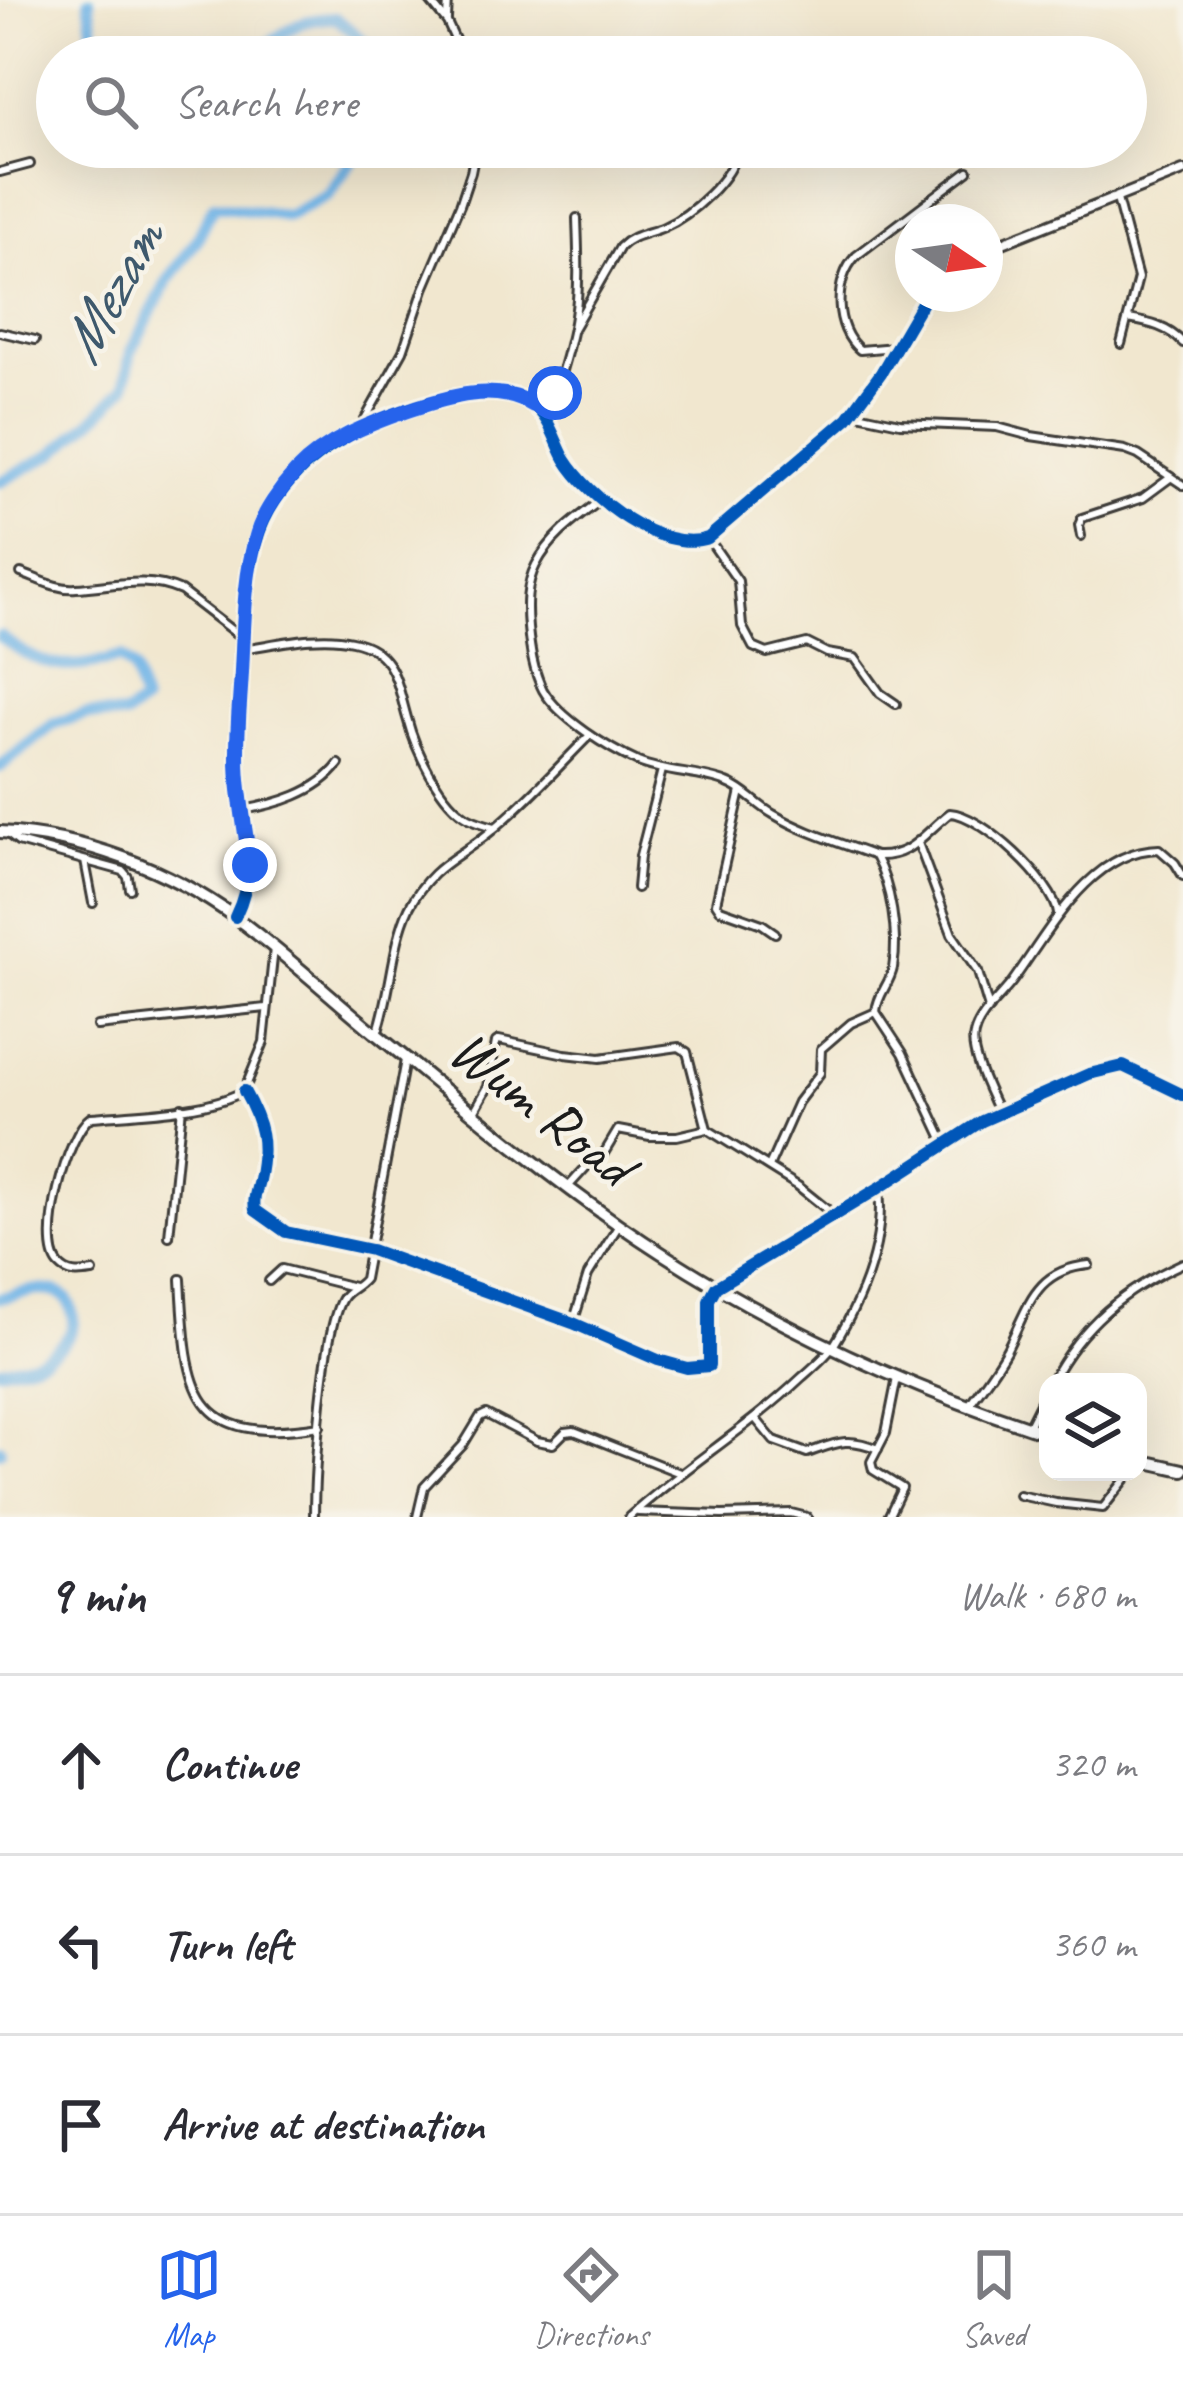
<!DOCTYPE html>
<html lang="en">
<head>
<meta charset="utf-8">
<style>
  body { margin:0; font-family:Caveat,sans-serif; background:#f7f7f7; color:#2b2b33 }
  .controls { position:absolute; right:36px; bottom:36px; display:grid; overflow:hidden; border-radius:24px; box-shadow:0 12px 48px #0002 }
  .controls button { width:108px; height:108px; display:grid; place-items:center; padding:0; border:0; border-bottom:3px solid #e1e1e2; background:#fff; color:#2b2b33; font:60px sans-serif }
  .compass { position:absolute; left:895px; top:204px; width:108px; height:108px; border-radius:50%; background:#fff; box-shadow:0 12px 48px #0002; rotate:103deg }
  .stop { position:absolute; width:36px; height:36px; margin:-27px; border:9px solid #2563eb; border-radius:50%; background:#fff }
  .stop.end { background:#2563eb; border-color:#fff; box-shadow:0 3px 12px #0008 }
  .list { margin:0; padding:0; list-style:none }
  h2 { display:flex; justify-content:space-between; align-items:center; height:156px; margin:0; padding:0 48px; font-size:51px }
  h2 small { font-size:39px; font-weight:400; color:#7c7c81 }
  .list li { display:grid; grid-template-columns:78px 1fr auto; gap:36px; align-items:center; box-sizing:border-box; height:180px; padding:0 48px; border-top:3px solid #e1e1e2 }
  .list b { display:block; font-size:45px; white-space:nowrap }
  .list em { font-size:39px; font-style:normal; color:#7c7c81 }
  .icon { flex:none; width:66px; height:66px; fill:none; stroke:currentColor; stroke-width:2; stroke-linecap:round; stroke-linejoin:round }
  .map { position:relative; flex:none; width:1183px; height:1517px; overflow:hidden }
  .search { position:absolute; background:#fff; box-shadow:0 12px 48px #0002; left:36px; right:36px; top:36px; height:132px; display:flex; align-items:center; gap:30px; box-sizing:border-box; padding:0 42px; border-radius:66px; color:#7c7c81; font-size:45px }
  .sheet { height:696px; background:#fff }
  nav { display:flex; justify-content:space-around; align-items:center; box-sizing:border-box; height:168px; border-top:3px solid #e1e1e2; background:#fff; font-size:33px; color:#7c7c81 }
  nav a { display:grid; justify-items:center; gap:6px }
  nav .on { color:#2563eb }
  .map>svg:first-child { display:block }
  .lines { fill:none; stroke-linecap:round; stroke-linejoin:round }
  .river { stroke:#72b5e7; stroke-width:12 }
  .minor-casing { stroke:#3c3a37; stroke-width:12 }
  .tertiary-casing { stroke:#3c3a37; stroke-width:14 }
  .trunk-casing { stroke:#3c3a37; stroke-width:16 }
  .minor { stroke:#fff; stroke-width:6 }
  .tertiary { stroke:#fff; stroke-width:8 }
  .trunk { stroke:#fff; stroke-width:10 }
  .cycleway-casing { stroke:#f7f3e8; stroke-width:20 }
  .cycleway { stroke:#0057b8; stroke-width:12 }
  .route { stroke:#2563eb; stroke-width:15 }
  .labels { text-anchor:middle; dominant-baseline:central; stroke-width:9; stroke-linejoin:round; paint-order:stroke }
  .street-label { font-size:60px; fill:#1c1c1c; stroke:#f7f3e8 }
  .water-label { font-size:63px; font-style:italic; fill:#3e596d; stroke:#f7f3e8 }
</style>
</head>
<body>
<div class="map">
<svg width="1183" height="1517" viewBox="0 0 1183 1517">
  <rect width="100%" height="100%" fill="#f7f3e8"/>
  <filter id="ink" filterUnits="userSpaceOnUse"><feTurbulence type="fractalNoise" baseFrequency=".00833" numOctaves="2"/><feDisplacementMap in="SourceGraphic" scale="24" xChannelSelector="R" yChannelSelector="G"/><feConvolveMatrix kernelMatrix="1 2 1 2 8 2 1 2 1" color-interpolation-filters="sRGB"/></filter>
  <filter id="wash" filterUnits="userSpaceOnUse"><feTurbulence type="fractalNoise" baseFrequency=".004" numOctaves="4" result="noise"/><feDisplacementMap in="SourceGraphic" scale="48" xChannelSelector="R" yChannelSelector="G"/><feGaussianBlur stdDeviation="2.7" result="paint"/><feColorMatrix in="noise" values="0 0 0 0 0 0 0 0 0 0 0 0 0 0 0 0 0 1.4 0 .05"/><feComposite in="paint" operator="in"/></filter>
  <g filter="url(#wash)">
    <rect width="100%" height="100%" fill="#f1e7cf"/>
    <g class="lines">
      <g class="river">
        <path d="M89 0 93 31 119 57"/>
        <path d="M248 57C284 37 290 18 336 18L367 44 371 57"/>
        <path d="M0 482 54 453 96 417 125 387 131 351 167 282 196 241 214 205 287 216 328 195 361 147"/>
        <path d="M0 636C41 670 70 672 120 657L134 670 143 703 125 716 87 714 55 723 0 767"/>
        <path d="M0 1298C19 1294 39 1286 58 1293 73 1299 77 1322 69 1335 63 1345 49 1355 38 1360 27 1365 12 1366 0 1369"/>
        <path d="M0 1448V1451"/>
      </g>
    </g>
  </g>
  <g filter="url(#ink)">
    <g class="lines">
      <defs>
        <g id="minor">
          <path d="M429 0 447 22 463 57"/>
          <path d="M447 19 448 0"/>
          <path d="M0 172 30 164"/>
          <path d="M1117 199 1138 278 1121 344"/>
          <path d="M1128 319C1150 323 1167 326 1183 343"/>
          <path d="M573 329 620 247C633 234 648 234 664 227 691 215 732 179 737 150"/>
          <path d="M0 332 35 340"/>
          <path d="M895 347 860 350C834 329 833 280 856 256L968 171"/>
          <path d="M533 405 555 393"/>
          <path d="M853 413 900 423 997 427 1031 436 1125 450 1138 455 1183 485"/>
          <path d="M548 421C556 385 570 352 575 316 580 284 578 251 577 218"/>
          <path d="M360 428 403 351 424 289 460 205 471 172 476 147"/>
          <path d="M601 500C576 519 551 536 536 565 526 584 526 606 528 628 530 648 533 671 543 690 559 718 609 749 638 762 667 774 699 772 727 783 744 789 757 805 773 814 805 833 841 843 875 856 911 858 924 833 950 813 981 814 1055 883 1058 914"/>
          <path d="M1081 536 1079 525 1082 518 1143 498 1170 478"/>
          <path d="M708 538 738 581 742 626 753 647 767 653 807 643 827 653 855 658 880 693 896 704"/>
          <path d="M21 573C38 579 58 590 76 588 114 586 144 575 181 591L243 639"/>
          <path d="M242 649C277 644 318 633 352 641 395 650 397 684 407 718 415 749 440 803 469 818 477 822 487 825 495 827"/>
          <path d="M741 791 716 903 720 909 762 924 775 933"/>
          <path d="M243 810C277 804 317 793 339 764"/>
          <path d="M9 835 18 842 123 871 128 877 130 889"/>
          <path d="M918 843 952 934 978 972 989 1009"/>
          <path d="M875 856C891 886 899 934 893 968 890 984 877 995 876 1012"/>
          <path d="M85 861 93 903"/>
          <path d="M637 888 640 856 662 770"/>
          <path d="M876 1012 903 1053 946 1145"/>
          <path d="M97 1026 266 1008"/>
          <path d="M377 1034C391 995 392 944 409 908 430 866 457 859 490 832 526 803 558 767 590 735"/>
          <path d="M244 1091C262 1123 267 1143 259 1180 256 1192 253 1199 255 1210L286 1232 371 1250 573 1323 658 1360 687 1368 709 1366V1300L716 1287 879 1188 982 1121 1089 1074 1123 1066 1183 1095"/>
          <path d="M474 1112 488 1087 496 1042 499 1040 565 1054 600 1058 679 1047 687 1052 707 1129 798 1186 834 1215"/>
          <path d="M999 1114C991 1095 969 1054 974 1035 979 1014 1000 998 1012 982 1048 933 1090 850 1159 849L1175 863 1183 876"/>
          <path d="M769 1167 798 1102 820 1073 821 1049 851 1023 876 1012"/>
          <path d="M568 1187 588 1165 603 1155 618 1130 650 1136H677L707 1129"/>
          <path d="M169 1236 182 1107"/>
          <path d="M93 1272C80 1274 69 1276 59 1265 38 1242 67 1133 91 1117 134 1113 206 1112 244 1091L264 1042 274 948"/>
          <path d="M181 1279C187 1388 188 1447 320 1426"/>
          <path d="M269 1281 282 1269 353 1287"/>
          <path d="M573 1323 588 1275 619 1225"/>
          <path d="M1051 1382C1082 1324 1124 1290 1183 1263"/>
          <path d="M969 1405C982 1387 996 1369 1007 1349 1029 1307 1034 1270 1089 1265"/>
          <path d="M755 1418 774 1441 807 1453C836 1443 847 1436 878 1449"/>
          <path d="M1028 1427 1048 1387"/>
          <path d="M1019 1495 1056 1503 1103 1508 1131 1472"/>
          <path d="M638 1512 722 1515 791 1513 807 1517"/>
          <path d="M314 1517C314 1477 323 1326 343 1297 349 1289 358 1287 364 1279L405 1060"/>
          <path d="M417 1517 424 1487 463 1445 480 1417 486 1414 537 1441 553 1444 565 1432 574 1431 680 1473"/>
          <path d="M629 1517C684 1467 747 1429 801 1378 812 1368 826 1357 834 1345 862 1299 885 1244 879 1189"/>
          <path d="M888 1517 902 1488 873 1470 871 1462 886 1433 897 1378"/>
        </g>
        <g id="tertiary">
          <path d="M985 250 1183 171"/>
          <path d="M235 917C260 867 242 827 238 775 236 741 240 708 241 675 246 564 245 494 351 434 389 412 493 374 533 405 550 418 555 441 565 459 589 498 661 554 708 538L848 418 881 373 927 294"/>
        </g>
        <g id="trunk">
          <path d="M0 832C83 836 169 869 236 918 284 953 329 995 375 1033 455 1098 533 1165 618 1224 749 1315 896 1384 1048 1434"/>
          <path d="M1138 1460 1183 1470"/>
        </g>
      </defs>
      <use href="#minor" class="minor-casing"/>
      <use href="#tertiary" class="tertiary-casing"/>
      <use href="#trunk" class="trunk-casing"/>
      <use href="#minor" class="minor"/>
      <use href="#tertiary" class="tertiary"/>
      <use href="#trunk" class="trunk"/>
      <defs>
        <g id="cycleway">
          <path d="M235 917C260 867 242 827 238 775 236 741 240 708 241 675 246 564 245 494 351 434 389 412 493 374 533 405 550 418 555 441 565 459 589 498 661 554 708 538L848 418 881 373 927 294"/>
          <path d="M244 1091C262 1123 267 1143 259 1180 256 1192 253 1199 255 1210L286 1232 371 1250 573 1323 658 1360 687 1368 709 1366V1300L716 1287 879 1188 982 1121 1089 1074 1123 1066 1183 1095"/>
        </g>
      </defs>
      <use href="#cycleway" class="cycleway-casing"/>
      <use href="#cycleway" class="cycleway"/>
    </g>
  </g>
  <g class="lines" filter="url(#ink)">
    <path class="route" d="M250 865C246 834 240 804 238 773 236 742 239 712 241 681 244 633 243 580 257 534 263 513 281 488 296 472 326 440 369 424 409 410 447 397 495 382 533 405L555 393"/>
  </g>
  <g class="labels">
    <g class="street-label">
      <text transform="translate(542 1107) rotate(38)">Wum Road</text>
    </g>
    <g class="water-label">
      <text transform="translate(111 292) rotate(-61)">Mezam</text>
    </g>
  </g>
</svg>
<div class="controls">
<button><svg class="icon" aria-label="layers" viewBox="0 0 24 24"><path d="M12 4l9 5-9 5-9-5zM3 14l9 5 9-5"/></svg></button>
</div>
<svg class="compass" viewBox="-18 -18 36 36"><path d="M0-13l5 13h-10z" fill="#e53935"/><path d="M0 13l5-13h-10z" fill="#7c7c81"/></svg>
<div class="stop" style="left:555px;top:393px"></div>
<div class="stop end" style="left:250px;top:865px"></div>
<div class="search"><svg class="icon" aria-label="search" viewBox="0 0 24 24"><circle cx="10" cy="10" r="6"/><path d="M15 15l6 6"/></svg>Search here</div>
</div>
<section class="sheet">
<h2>9 min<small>Walk · 680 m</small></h2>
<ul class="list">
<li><svg class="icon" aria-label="ahead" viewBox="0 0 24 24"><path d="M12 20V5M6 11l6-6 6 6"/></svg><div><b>Continue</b></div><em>320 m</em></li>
<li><svg class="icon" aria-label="left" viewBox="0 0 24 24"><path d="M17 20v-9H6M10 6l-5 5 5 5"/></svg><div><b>Turn left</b></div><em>360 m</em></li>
<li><svg class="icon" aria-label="arrive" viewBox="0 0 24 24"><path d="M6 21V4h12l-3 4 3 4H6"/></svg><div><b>Arrive at destination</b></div></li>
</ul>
</section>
<nav>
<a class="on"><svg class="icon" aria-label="map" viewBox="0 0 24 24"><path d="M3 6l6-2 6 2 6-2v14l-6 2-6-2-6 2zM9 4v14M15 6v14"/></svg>Map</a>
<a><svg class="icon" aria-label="directions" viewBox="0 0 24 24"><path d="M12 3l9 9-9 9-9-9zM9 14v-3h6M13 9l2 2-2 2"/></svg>Directions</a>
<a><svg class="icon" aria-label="saved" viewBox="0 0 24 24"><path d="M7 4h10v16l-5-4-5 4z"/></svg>Saved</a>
</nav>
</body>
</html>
